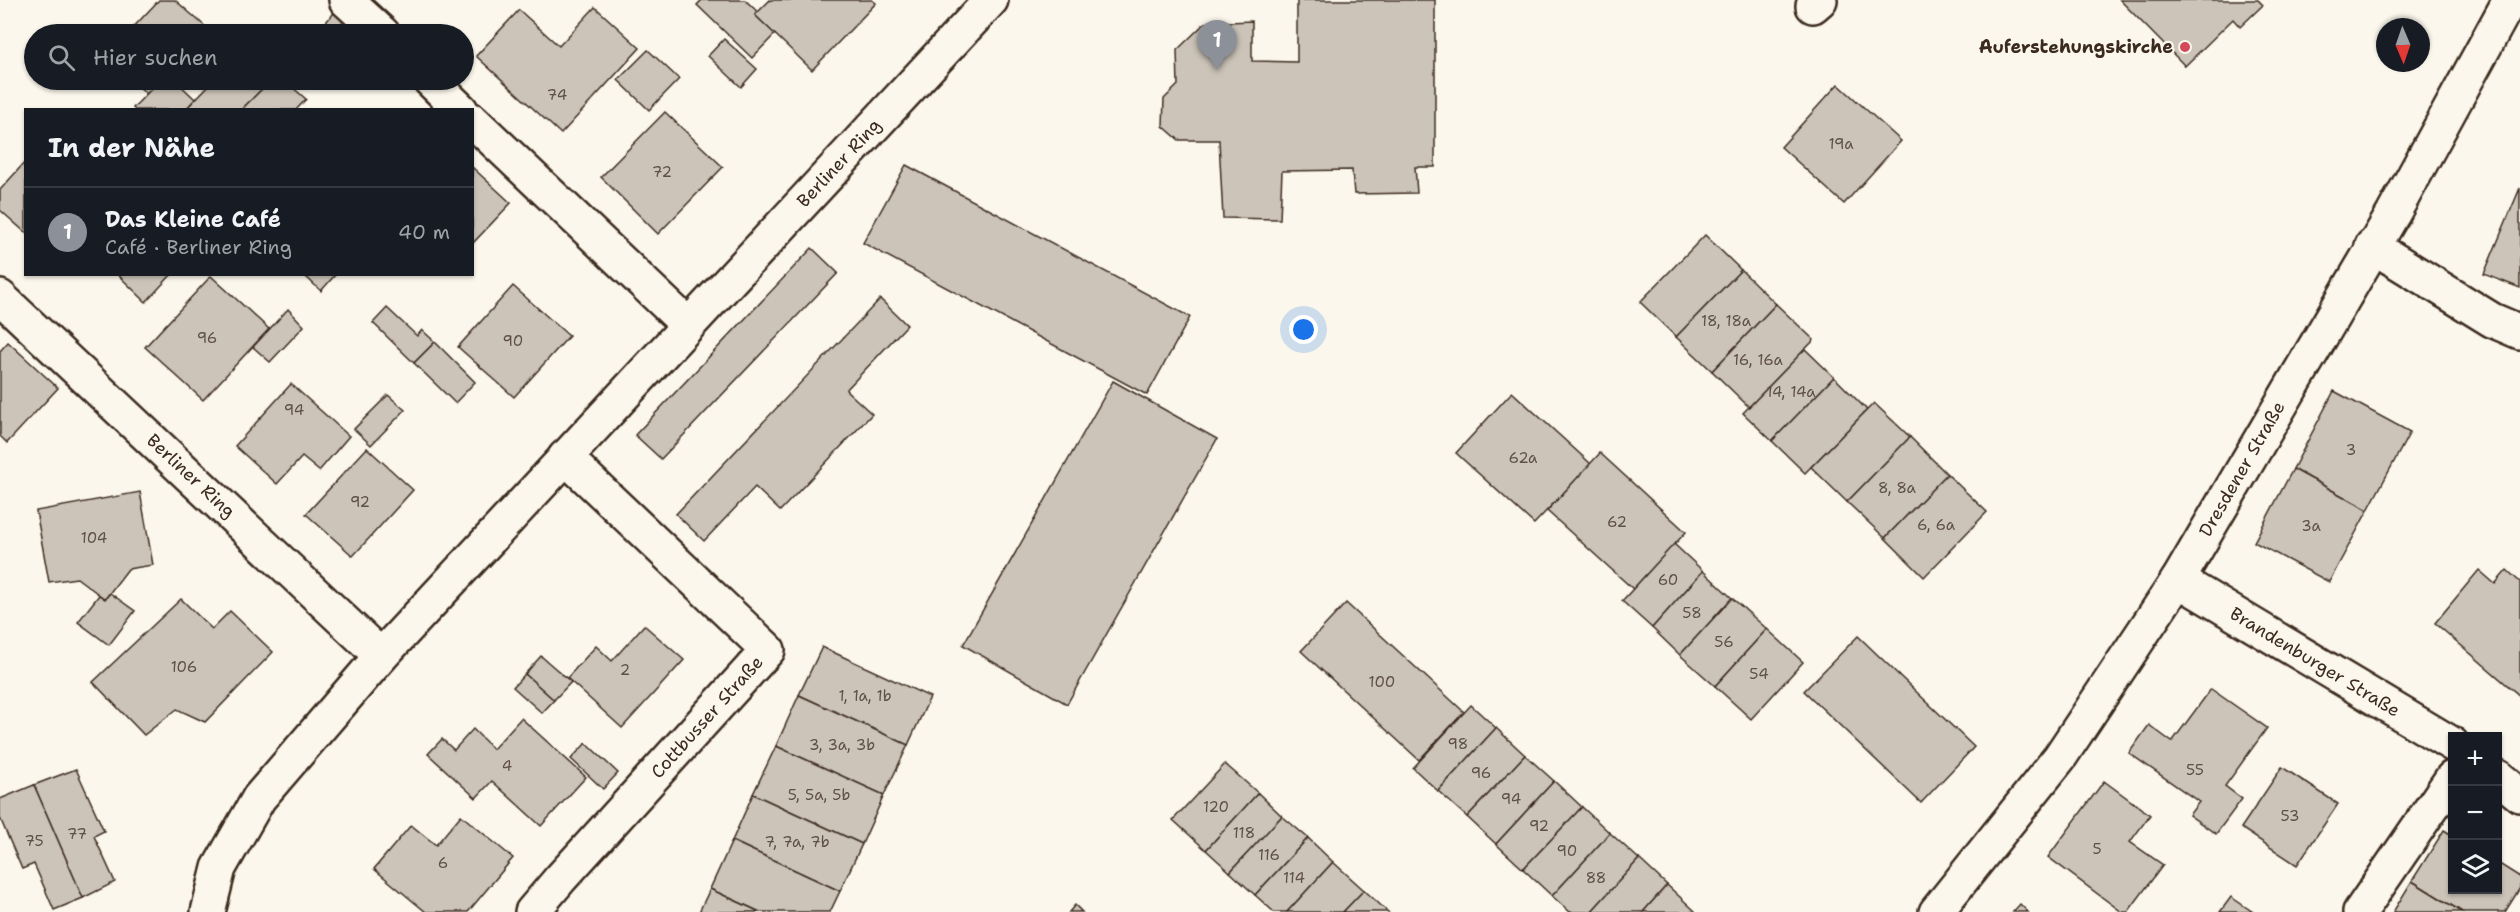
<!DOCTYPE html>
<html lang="de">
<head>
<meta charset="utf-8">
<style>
  body { margin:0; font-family:"Shantell Sans",sans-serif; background:#242831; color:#f1f3f6 }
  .controls { position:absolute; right:18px; bottom:18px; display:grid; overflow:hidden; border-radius:0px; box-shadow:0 2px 4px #0004 }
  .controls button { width:54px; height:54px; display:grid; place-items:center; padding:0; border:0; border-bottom:2px solid #363941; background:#171b24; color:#f1f3f6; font:30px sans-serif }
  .compass { position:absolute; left:2376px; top:18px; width:54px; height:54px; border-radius:50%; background:#171b24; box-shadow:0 2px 4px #0004; rotate:178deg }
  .you { position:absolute; left:1304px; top:330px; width:21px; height:21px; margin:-15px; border:4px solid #fff; border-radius:50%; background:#1a73e8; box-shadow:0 0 0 9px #1a73e833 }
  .badge { display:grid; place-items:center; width:39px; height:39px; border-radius:50%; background:#8c9099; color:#fff; font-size:20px; font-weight:700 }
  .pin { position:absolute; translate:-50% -50px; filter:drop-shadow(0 2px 3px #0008) }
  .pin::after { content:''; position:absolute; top:32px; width:21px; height:18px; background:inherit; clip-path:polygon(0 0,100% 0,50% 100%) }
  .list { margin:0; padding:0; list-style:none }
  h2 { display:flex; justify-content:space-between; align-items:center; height:78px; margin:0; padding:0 24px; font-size:26px }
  h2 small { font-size:20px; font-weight:400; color:#9ea1a6 }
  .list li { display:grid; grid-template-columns:39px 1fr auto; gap:18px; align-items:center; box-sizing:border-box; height:90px; padding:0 24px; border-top:2px solid #363941 }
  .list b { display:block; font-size:22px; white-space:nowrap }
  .list p { margin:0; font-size:20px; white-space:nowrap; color:#9ea1a6 }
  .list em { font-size:20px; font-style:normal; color:#9ea1a6 }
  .icon { flex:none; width:33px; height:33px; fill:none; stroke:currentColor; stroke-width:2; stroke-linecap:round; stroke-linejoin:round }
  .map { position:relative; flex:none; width:2520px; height:912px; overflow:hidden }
  .search { position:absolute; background:#171b24; box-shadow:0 2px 4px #0004; left:24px; top:24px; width:450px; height:66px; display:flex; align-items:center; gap:15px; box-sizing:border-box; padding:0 21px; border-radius:33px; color:#9ea1a6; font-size:22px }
  .panel { position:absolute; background:#171b24; box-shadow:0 2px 4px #0004; left:24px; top:108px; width:450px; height:168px; border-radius:0px }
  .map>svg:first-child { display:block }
  .building { fill:#ccc4b9; stroke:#3b2a1e; stroke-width:1.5 }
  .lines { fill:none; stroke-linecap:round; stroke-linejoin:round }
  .minor-casing { stroke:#3b2a1e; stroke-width:38 }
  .minor { stroke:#fbf7ec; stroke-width:33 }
  .poi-dot { fill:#d1495b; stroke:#fbf7ec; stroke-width:2 }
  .labels { text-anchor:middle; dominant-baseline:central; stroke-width:4.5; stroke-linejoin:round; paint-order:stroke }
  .number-label { font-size:15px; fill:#5f5045 }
  .poi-label { font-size:18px; font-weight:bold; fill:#3b2a1e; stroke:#fbf7ec; text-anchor:end }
  .street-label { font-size:18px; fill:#3b2a1e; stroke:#fbf7ec }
</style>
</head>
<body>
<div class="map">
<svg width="2520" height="912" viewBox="0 0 2520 912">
  <rect width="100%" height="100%" fill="#fbf7ec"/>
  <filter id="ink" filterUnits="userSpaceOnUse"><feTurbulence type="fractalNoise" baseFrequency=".0167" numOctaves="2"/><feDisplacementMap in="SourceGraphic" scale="12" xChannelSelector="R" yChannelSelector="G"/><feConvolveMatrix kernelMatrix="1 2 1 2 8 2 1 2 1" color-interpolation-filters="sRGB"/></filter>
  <g filter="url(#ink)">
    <g class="building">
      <path d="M159 0H175L207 28 201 34H127Z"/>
      <path d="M702 0H745L758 12 755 15 775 34 752 58 697 5Z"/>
      <path d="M770 0H872L876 3 812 70 755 15Z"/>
      <path d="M1297 0H1435V167H1415L1417 193 1354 194 1352 170 1282 171 1280 219 1223 218 1219 140H1179L1163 126 1164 99 1178 85 1177 50 1205 23 1252 21V61L1297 62Z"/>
      <path d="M2120 0H2258L2263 5 2240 27 2233 19 2185 66Z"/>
      <path d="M595 7 640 48 561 134 476 56 519 10 559 46Z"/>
      <path d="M334 13 358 34H317L316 33Z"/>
      <path d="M724 39 757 69 741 87 708 56Z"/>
      <path d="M648 50 679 79 649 110 618 80Z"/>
      <path d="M131 80H160L147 94Z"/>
      <path d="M160 80H175L195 99 185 110H135L133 108Z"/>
      <path d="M214 80H271L241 110H185Z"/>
      <path d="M271 80H284L306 99 296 110H241Z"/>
      <path d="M1838 84 1901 141 1844 204 1781 147Z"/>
      <path d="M665 112 723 167 658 234 601 177Z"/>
      <path d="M26 161V233L0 210V190Z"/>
      <path d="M906 165 1190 317 1147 395 863 243Z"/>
      <path d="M472 167 511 203 472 244Z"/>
      <path d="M2520 188V288L2484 274Z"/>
      <path d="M1705 235 1741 270 1676 337 1640 302Z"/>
      <path d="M812 248 838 273 661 459 635 435Z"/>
      <path d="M1741 270 1776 304 1712 371 1676 337Z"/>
      <path d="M117 274H172L146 302Z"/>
      <path d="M307 274H336L321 291 305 276Z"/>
      <path d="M211 276 269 329 203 400 145 347Z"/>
      <path d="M513 286 569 336 514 397 458 347Z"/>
      <path d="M880 299 907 325 846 390 872 414 780 511 755 487 704 541 676 514Z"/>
      <path d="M1776 304 1814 340 1749 407 1712 371Z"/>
      <path d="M387 308 417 336 422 330 435 342 414 363 373 323Z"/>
      <path d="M288 309 304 326 270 362 253 347Z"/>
      <path d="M8 342 58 388 7 443 0 436V351Z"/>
      <path d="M435 342 475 382 455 403 414 363Z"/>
      <path d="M1805 349 1834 377 1772 441 1743 413Z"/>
      <path d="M1834 377 1867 410 1805 473 1772 441Z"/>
      <path d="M1113 381 1217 439 1067 704 963 645Z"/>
      <path d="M291 384 349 436 319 471 302 457 277 484 235 446Z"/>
      <path d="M2334 391 2410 432 2368 510 2293 469Z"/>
      <path d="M1512 392 1591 464 1534 524 1456 453Z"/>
      <path d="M388 395 405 410 371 445 354 429Z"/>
      <path d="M1874 403 1910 437 1847 502 1811 467Z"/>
      <path d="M1910 437 1947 474 1885 538 1847 502Z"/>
      <path d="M367 448 413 490 353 556 306 514Z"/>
      <path d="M1600 453 1686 532 1633 589 1547 511Z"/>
      <path d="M2293 469 2368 510 2329 582 2254 542Z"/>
      <path d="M1947 474 1987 512 1924 577 1885 538Z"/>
      <path d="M140 492 153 565 128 569 105 599 77 578 49 582 36 511Z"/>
      <path d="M1674 544 1703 571 1652 628 1622 601Z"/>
      <path d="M2479 570 2495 584 2507 570 2520 582V696L2435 623Z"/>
      <path d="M1703 571 1732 598 1680 655 1652 628Z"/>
      <path d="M110 593 135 611 109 645 78 622 99 595 105 599Z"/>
      <path d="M1732 598 1767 629 1715 686 1680 655Z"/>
      <path d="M181 599 212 629 230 611 273 652 205 722 177 709 144 735 93 682Z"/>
      <path d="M1346 603 1464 712 1419 760 1301 651Z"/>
      <path d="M644 625 684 660 622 728 567 678 596 646 612 661Z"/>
      <path d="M1767 629 1803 662 1751 719 1715 686Z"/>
      <path d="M1858 636 1974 747 1921 803 1804 691Z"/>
      <path d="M822 647 930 697 908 745 799 695Z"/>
      <path d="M541 656 571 682 554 700 525 674Z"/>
      <path d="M525 674 554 700 542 713 513 687Z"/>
      <path d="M2211 689 2267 728 2225 786 2242 799 2216 834 2189 815 2199 802 2129 753 2149 725 2172 742Z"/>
      <path d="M799 695 908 745 884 795 776 746Z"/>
      <path d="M1471 705 1496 728 1438 791 1413 768Z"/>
      <path d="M521 718 586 777 541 826 492 781 476 798 428 754 442 739 454 750 473 729 493 749Z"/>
      <path d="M1496 728 1525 755 1467 817 1438 791Z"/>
      <path d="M586 743 618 773 603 789 571 759Z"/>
      <path d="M776 746 884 795 862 844 753 794Z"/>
      <path d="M1525 755 1554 781 1496 844 1467 817Z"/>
      <path d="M1225 764 1258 793 1206 850 1173 820Z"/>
      <path d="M2282 767 2338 804 2297 865 2241 828Z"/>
      <path d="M76 769 104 831 94 836 115 882 83 898 34 785Z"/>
      <path d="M1554 781 1582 807 1523 869 1496 844Z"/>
      <path d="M2104 781 2150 815 2130 842 2163 865 2128 912H2122L2048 857Z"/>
      <path d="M34 785 83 898 54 910 34 864 22 869 0 818V799Z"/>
      <path d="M1258 793 1282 816 1230 872 1206 850Z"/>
      <path d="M753 794 862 844 840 891 732 841Z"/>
      <path d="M1582 807 1610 833 1552 896 1523 869Z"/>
      <path d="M461 815 513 858 468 912H426L374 869 411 825 436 845Z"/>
      <path d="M1282 816 1308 838 1255 895 1230 872Z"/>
      <path d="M2444 830 2452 835V890H2498V863L2520 877V888L2505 912H2462L2412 881Z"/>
      <path d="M1610 833 1639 859 1591 912H1570L1552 896Z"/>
      <path d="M1308 838 1333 862 1287 912H1274L1255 895Z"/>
      <path d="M732 841 840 891 830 912H760L710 889Z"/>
      <path d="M1639 859 1667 885 1643 912H1591Z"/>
      <path d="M1333 862 1364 890 1343 912H1287Z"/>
      <path d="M2412 881 2462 912H2393Z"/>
      <path d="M1667 885 1695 911 1694 912H1643Z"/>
      <path d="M710 889 760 912H699Z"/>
      <path d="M1364 890 1388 912H1343Z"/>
      <path d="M2231 897 2253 912H2220Z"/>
      <path d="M2020 904 2028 912H2013Z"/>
      <path d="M1075 905 1082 912H1069Z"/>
    </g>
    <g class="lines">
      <defs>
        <g id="minor">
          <path d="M346 0 383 34"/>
          <path d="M1813 6 1820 0"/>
          <path d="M430 80 461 110"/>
          <path d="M472 120 688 325"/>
          <path d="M2372 246 2492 320 2520 332"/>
          <path d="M0 297 381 656"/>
          <path d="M2178 580 2452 744"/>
          <path d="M2498 777 2520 795"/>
          <path d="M208 912 219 868 259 798 381 656 991 0"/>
          <path d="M532 912 560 879 768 650 565 457"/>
          <path d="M1936 912 2060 757 2178 580 2393 214 2510 0"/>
          <path d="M2360 912 2452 778"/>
        </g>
      </defs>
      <use href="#minor" class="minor-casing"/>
      <use href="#minor" class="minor"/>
    </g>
  </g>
  <circle class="poi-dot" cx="2185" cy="47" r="6"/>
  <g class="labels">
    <g class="number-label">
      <text x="557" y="95">74</text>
      <text x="1841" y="144">19a</text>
      <text x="662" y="172">72</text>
      <text x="1726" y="321">18, 18a</text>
      <text x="207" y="338">96</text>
      <text x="513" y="341">90</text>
      <text x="1758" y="360">16, 16a</text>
      <text x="1791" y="392">14, 14a</text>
      <text x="294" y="410">94</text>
      <text x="2351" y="450">3</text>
      <text x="1523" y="458">62a</text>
      <text x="1897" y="488">8, 8a</text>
      <text x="360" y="502">92</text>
      <text x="1617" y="522">62</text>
      <text x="1936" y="525">6, 6a</text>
      <text x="2311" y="526">3a</text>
      <text x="94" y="538">104</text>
      <text x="1668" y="580">60</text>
      <text x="1692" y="613">58</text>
      <text x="1724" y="642">56</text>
      <text x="184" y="667">106</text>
      <text x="625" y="670">2</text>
      <text x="1759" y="674">54</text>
      <text x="1382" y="682">100</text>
      <text x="865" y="696">1, 1a, 1b</text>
      <text x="1458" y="744">98</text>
      <text x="842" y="745">3, 3a, 3b</text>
      <text x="507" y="766">4</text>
      <text x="2195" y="770">55</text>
      <text x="1481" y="773">96</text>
      <text x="819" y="795">5, 5a, 5b</text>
      <text x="1511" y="799">94</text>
      <text x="1216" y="807">120</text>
      <text x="2290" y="816">53</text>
      <text x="1539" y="826">92</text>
      <text x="1244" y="833">118</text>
      <text x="77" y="834">77</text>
      <text x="34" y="841">75</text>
      <text x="797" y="842">7, 7a, 7b</text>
      <text x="2097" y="849">5</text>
      <text x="1567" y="851">90</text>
      <text x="1269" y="855">116</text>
      <text x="443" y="863">6</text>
      <text x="1294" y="878">114</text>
      <text x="1596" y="878">88</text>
    </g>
    <g class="poi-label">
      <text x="2173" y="47">Auferstehungskirche</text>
    </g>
    <g class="street-label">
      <text transform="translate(839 163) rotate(-47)">Berliner Ring</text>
      <text transform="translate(2242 469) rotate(-60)">Dresdener Straße</text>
      <text transform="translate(191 476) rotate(43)">Berliner Ring</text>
      <text transform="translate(2315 662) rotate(31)">Brandenburger Straße</text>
      <text transform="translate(707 717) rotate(-48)">Cottbusser Straße</text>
    </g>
  </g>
</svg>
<div class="controls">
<button>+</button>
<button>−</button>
<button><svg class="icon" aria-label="layers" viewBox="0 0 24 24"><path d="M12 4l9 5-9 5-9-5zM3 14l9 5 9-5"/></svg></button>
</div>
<svg class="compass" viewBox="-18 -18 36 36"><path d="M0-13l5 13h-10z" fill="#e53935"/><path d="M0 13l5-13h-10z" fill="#9ea1a6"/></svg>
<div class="you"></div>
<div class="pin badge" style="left:1217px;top:70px">1</div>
<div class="search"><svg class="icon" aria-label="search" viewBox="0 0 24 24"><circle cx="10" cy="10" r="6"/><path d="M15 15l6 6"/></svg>Hier suchen</div>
<section class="panel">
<h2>In der Nähe<small></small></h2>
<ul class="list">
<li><span class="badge">1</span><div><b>Das Kleine Café</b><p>Café · Berliner Ring</p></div><em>40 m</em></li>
</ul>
</section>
</div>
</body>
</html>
